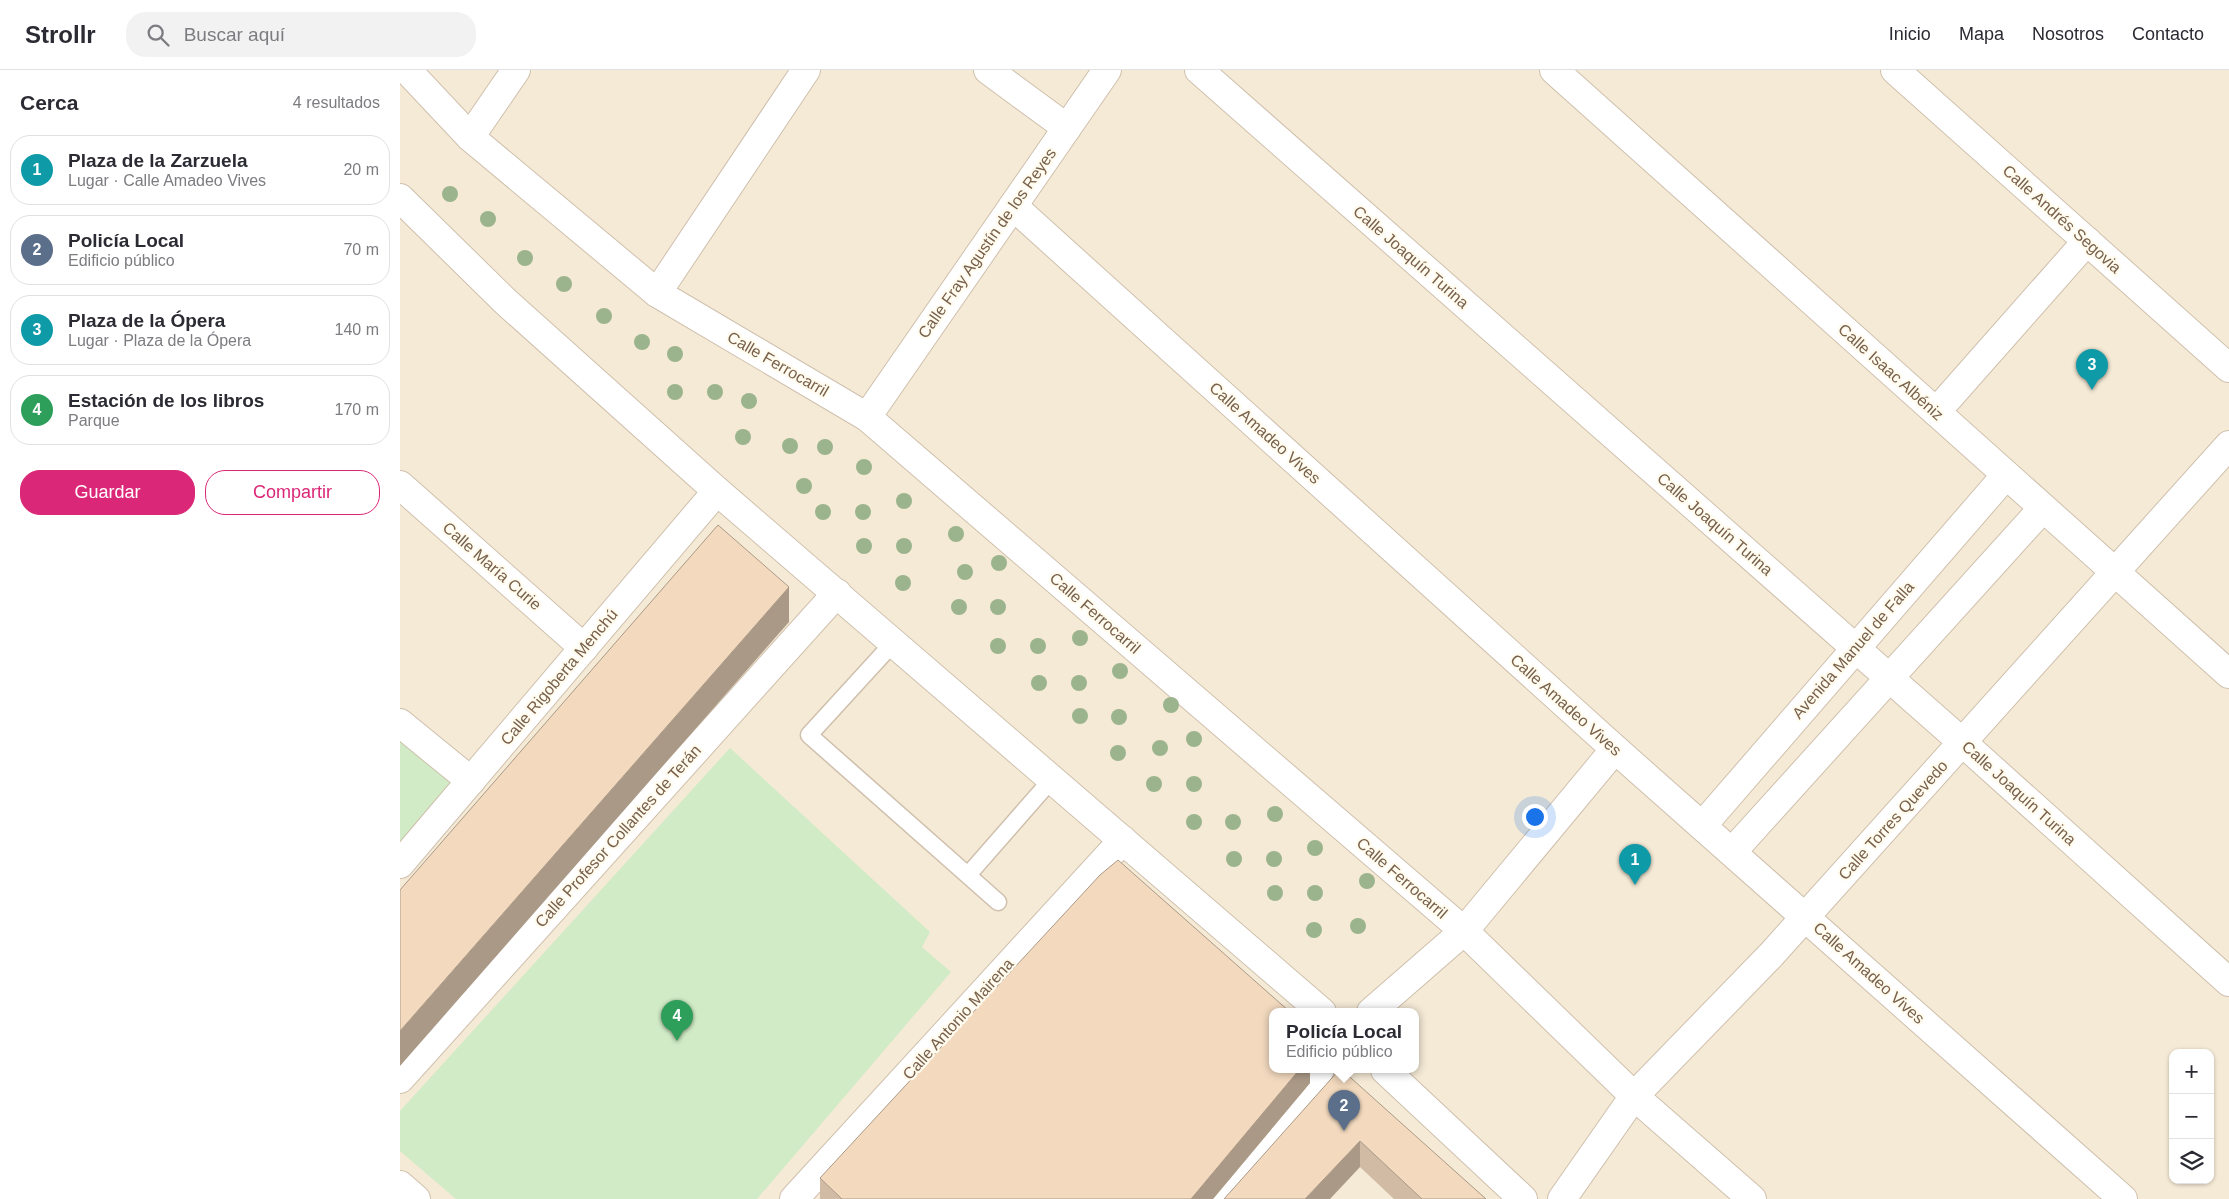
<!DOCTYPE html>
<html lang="es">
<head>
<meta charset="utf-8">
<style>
  body { margin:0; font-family:Arial,sans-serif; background:#f2f2f3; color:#2b2b33 }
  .controls { position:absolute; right:15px; bottom:15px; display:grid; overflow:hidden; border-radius:10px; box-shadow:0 1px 4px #0004 }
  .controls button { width:45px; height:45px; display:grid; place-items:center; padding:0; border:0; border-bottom:1px solid #e1e1e2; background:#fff; color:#2b2b33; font:25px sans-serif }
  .you { position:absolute; left:1134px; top:746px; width:18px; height:18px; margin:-12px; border:4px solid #fff; border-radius:50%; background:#1a73e8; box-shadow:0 0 0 8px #1a73e833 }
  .badge { display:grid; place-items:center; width:32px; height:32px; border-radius:50%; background:#db2777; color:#fff; font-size:16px; font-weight:700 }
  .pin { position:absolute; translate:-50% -41px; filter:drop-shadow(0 1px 2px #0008) }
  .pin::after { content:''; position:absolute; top:26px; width:18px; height:15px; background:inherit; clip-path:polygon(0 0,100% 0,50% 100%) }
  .popup { position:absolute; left:869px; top:938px; width:150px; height:65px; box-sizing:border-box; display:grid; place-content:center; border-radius:10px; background:#fff; filter:drop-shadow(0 1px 4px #0005); font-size:16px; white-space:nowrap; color:#7c7c81 }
  .popup b { font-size:19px; color:#2b2b33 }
  .popup::after { content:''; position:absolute; left:50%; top:100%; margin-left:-10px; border:10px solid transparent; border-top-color:#fff }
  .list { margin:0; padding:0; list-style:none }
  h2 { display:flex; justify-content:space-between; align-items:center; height:65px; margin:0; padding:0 20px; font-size:21px }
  h2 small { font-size:16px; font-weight:400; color:#7c7c81 }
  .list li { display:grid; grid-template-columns:32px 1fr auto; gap:15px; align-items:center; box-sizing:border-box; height:70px; margin:0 10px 10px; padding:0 10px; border:1px solid #e1e1e2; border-radius:20px }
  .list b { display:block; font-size:19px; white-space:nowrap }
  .list p { margin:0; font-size:16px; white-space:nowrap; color:#7c7c81 }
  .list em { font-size:16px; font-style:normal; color:#7c7c81 }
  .actions { display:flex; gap:10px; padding:15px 20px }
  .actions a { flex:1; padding:11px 0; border:1px solid #db2777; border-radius:20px; text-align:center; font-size:18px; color:#db2777 }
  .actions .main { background:#db2777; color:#fff }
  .icon { flex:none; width:28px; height:28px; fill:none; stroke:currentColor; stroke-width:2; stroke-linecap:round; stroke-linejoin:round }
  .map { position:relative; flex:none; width:1829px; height:1129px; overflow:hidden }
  header { display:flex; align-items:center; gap:30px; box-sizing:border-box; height:70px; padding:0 25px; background:#fff; border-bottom:1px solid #e1e1e2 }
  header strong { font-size:24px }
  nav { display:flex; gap:28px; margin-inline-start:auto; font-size:18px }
  .search { width:350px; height:45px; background:#f2f2f3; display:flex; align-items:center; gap:12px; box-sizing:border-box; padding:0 18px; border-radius:20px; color:#7c7c81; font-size:19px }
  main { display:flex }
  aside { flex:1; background:#fff }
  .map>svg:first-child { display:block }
  .residential { fill:#f5ead6; fill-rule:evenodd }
  .green { fill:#d0ebc5 }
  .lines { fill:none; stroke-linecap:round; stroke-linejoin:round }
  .service-casing { stroke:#cfc0ad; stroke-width:19 }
  .minor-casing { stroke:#cfc0ad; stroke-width:30 }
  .tertiary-casing { stroke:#cfc0ad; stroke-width:30 }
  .service { stroke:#fff; stroke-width:16 }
  .minor { stroke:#fff; stroke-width:28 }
  .tertiary { stroke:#fff; stroke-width:28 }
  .tree { fill:#9cb48d }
  .wall { fill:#d1bba4 }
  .shaded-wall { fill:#aa9986 }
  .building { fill:#f3dabf; stroke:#aa9986 }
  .labels { text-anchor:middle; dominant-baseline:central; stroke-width:4.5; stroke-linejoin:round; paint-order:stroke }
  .street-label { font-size:16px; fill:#78604b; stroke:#fffbee }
</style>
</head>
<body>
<header>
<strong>Strollr</strong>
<div class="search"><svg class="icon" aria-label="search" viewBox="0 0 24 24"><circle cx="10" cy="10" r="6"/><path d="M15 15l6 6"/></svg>Buscar aquí</div>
<nav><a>Inicio</a><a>Mapa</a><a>Nosotros</a><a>Contacto</a></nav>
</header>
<main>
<aside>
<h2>Cerca<small>4 resultados</small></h2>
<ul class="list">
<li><span class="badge" style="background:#0f9aa8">1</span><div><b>Plaza de la Zarzuela</b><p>Lugar · Calle Amadeo Vives</p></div><em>20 m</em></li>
<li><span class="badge" style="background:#5c6f8a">2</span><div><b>Policía Local</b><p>Edificio público</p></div><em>70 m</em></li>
<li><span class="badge" style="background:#0f9aa8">3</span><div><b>Plaza de la Ópera</b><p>Lugar · Plaza de la Ópera</p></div><em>140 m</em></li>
<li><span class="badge" style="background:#2e9e5b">4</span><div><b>Estación de los libros</b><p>Parque</p></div><em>170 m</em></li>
</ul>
<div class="actions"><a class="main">Guardar</a><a>Compartir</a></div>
</aside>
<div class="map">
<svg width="1829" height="1129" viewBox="0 0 1829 1129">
  <rect width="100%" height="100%" fill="#fdf7e8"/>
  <path class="residential" d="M0 0H1829V1129H0ZM873 942H1015V1000H873ZM1773 983H1810V1110H1773Z"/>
  <g class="green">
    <path d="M0 653 71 711 0 794Z"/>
    <path d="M330 678 530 862 522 877 551 902 357 1129H56L0 1081V1041Z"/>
  </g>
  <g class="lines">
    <defs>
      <g id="service">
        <path d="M494 572 409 665 598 832"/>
        <path d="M568 805 652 709"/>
      </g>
      <g id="minor">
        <path d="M588 0 667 58"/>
        <path d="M799 0 1562 672 1829 912"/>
        <path d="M1154 0 1829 604"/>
        <path d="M1495 0 1829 298"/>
        <path d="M70 67 116 0"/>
        <path d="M613 136 1215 679 1723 1129"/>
        <path d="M257 223 406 0"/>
        <path d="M1536 342 1687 171"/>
        <path d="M0 415 184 578"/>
        <path d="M0 653 71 711"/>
        <path d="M1302 756 1606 405"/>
        <path d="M1332 782 1643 438"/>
        <path d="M0 794 317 421"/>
        <path d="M1064 861 1215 679"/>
        <path d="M0 1009 437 523"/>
        <path d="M1234 1026 1371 885 1829 375"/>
        <path d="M394 1129 723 770"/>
      </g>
      <g id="tertiary">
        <path d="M7 0 70 67 257 223 467 347 1064 861 1234 1026 1352 1129"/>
        <path d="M0 128 106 232 317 421 922 942"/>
        <path d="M467 347 707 0"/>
        <path d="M971 942 1064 861"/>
        <path d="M985 1000 1123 1129"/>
        <path d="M0 1115 16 1129"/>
        <path d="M826 1129 920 1000"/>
        <path d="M1162 1129 1234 1026"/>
      </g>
    </defs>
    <use href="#service" class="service-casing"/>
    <use href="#minor" class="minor-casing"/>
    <use href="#tertiary" class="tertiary-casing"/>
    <use href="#service" class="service"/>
    <use href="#minor" class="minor"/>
    <use href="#tertiary" class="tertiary"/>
  </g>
  <g class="tree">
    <circle cx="50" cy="124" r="8"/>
    <circle cx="88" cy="149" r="8"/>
    <circle cx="125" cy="188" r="8"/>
    <circle cx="164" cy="214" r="8"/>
    <circle cx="204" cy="246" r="8"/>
    <circle cx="242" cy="272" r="8"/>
    <circle cx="275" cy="284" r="8"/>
    <circle cx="275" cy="322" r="8"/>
    <circle cx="315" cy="322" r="8"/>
    <circle cx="349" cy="331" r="8"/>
    <circle cx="343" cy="367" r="8"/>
    <circle cx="390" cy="376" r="8"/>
    <circle cx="425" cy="377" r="8"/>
    <circle cx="464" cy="397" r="8"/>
    <circle cx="404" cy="416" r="8"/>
    <circle cx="504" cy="431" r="8"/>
    <circle cx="423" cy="442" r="8"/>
    <circle cx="463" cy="442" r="8"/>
    <circle cx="556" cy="464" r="8"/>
    <circle cx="464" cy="476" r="8"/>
    <circle cx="504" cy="476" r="8"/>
    <circle cx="599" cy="493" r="8"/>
    <circle cx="565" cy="502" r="8"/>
    <circle cx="503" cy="513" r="8"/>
    <circle cx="559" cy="537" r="8"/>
    <circle cx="598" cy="537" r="8"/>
    <circle cx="680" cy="568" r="8"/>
    <circle cx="598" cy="576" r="8"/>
    <circle cx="638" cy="576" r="8"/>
    <circle cx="720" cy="601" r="8"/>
    <circle cx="639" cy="613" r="8"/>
    <circle cx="679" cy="613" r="8"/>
    <circle cx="771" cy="635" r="8"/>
    <circle cx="680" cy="646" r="8"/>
    <circle cx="719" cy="647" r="8"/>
    <circle cx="794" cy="669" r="8"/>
    <circle cx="760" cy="678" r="8"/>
    <circle cx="718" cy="683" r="8"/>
    <circle cx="754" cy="714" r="8"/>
    <circle cx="794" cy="714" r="8"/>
    <circle cx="875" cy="744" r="8"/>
    <circle cx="794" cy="752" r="8"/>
    <circle cx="833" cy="752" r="8"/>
    <circle cx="915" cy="778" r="8"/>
    <circle cx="834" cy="789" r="8"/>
    <circle cx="874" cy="789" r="8"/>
    <circle cx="967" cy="811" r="8"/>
    <circle cx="875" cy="823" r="8"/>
    <circle cx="915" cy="823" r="8"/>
    <circle cx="958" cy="856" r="8"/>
    <circle cx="914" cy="860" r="8"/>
  </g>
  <g class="wall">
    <path d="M910 1000V1013L813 1129H420V1108Z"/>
    <path d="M939 1000 1086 1129H994L960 1097Z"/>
  </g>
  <g class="shaded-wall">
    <path d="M389 517V552L0 996V961Z"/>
    <path d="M899 1000H910V1013L813 1129H791Z"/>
    <path d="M960 1071V1097L930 1129H905Z"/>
  </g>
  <g class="building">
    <path d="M318 455 389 517 0 961V820Z"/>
    <path d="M718 790 890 942H873V1000H899L791 1129H442L420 1108 700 805Z"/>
    <path d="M939 1000H942L1086 1129H1022L960 1071 905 1129H824Z"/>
  </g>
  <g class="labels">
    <g class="street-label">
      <text transform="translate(1662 149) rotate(42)">Calle Andrés Segovia</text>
      <text transform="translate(587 173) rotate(-55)">Calle Fray Agustín de los Reyes</text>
      <text transform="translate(1011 187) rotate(41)">Calle Joaquín Turina</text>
      <text transform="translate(378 294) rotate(30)">Calle Ferrocarril</text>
      <text transform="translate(1491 302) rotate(42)">Calle Isaac Albéniz</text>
      <text transform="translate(865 363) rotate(42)">Calle Amadeo Vives</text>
      <text transform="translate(1315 454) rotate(41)">Calle Joaquín Turina</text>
      <text transform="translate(92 496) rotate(41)">Calle María Curie</text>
      <text transform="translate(695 543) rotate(41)">Calle Ferrocarril</text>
      <text transform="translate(1453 580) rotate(-49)">Avenida Manuel de Falla</text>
      <text transform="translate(159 607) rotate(-50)">Calle Rigoberta Menchú</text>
      <text transform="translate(1166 635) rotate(42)">Calle Amadeo Vives</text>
      <text transform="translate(1619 723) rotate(42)">Calle Joaquín Turina</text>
      <text transform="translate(1493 750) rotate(-48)">Calle Torres Quevedo</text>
      <text transform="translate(218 766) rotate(-48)">Calle Profesor Collantes de Terán</text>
      <text transform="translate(1002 808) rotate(41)">Calle Ferrocarril</text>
      <text transform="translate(1469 903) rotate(42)">Calle Amadeo Vives</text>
      <text transform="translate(558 949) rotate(-48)">Calle Antonio Mairena</text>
    </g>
  </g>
</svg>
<div class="controls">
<button>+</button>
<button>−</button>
<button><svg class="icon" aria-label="layers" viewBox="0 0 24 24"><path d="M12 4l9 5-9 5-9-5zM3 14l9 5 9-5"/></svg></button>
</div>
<div class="you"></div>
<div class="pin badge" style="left:1235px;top:815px;background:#0f9aa8">1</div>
<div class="pin badge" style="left:944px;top:1061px;background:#5c6f8a">2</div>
<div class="popup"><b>Policía Local</b>Edificio público</div>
<div class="pin badge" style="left:1692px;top:320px;background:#0f9aa8">3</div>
<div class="pin badge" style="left:277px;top:971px;background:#2e9e5b">4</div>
</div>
</main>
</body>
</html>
